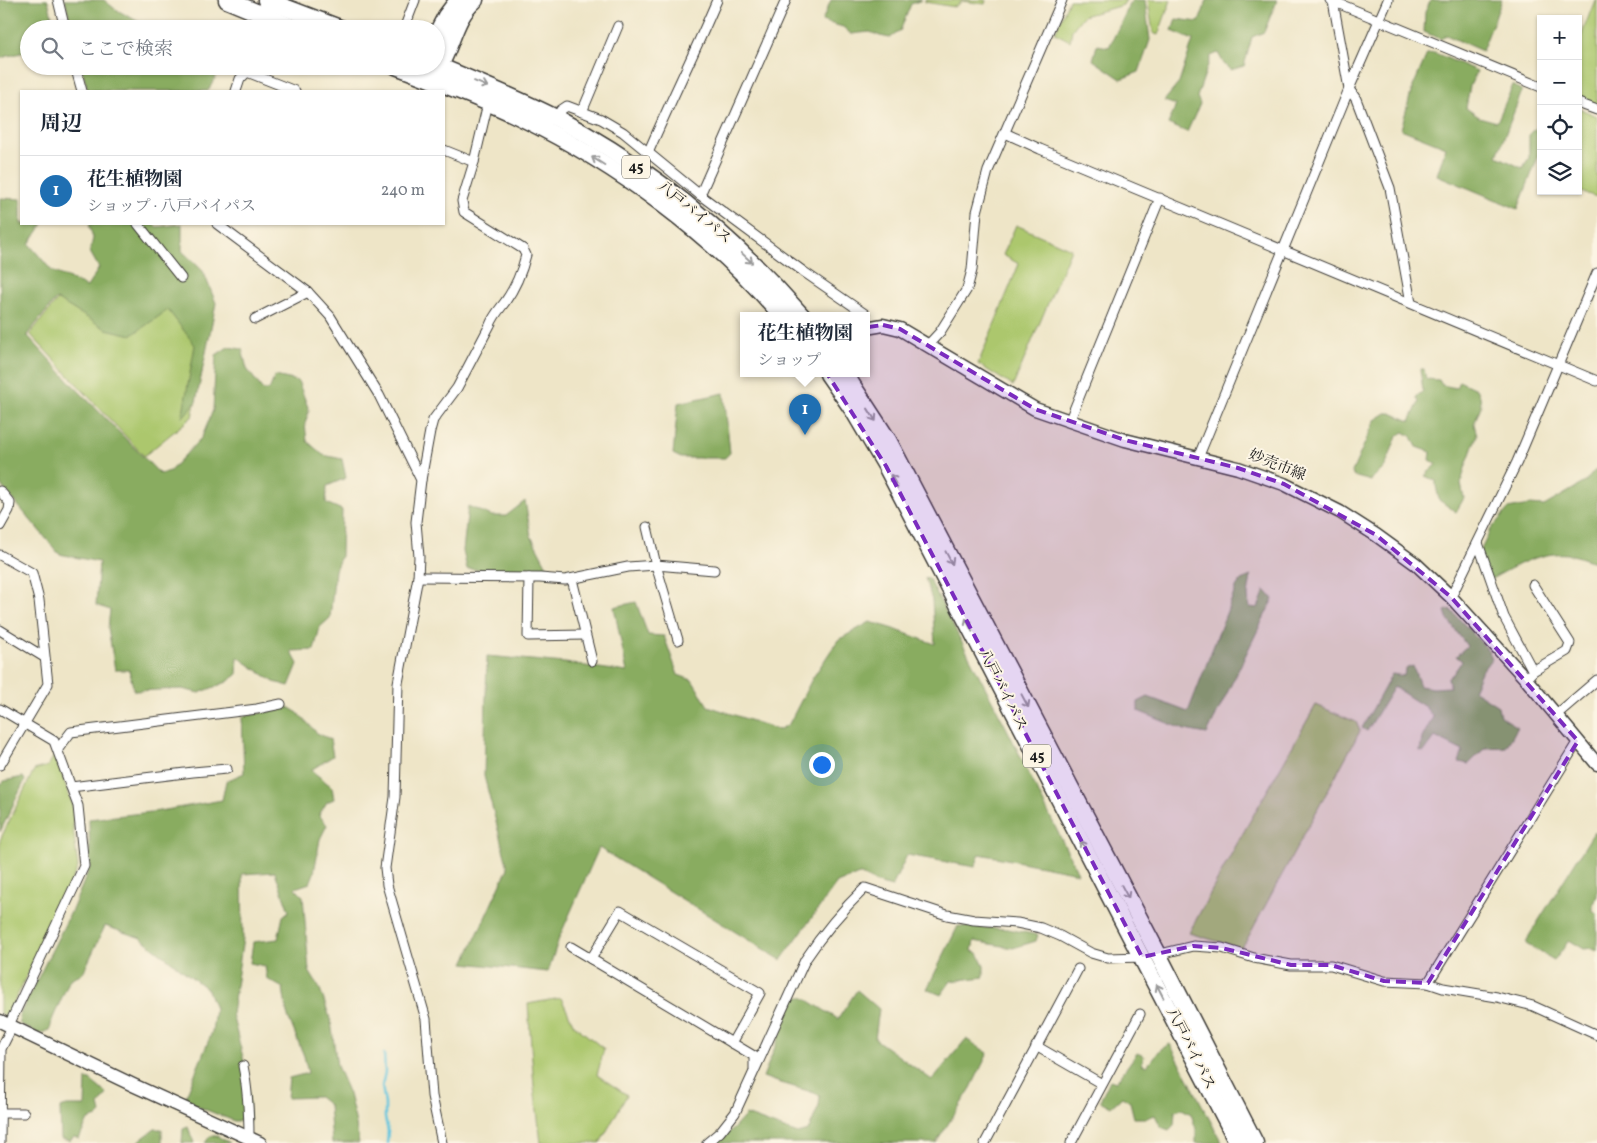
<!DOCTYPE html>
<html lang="ja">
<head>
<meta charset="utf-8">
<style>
  body { margin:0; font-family:Vollkorn,"Noto Serif JP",serif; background:#f2f2f3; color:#1f2937 }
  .controls { position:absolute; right:15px; top:15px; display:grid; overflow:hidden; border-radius:0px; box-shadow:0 1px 4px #0004 }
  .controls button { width:45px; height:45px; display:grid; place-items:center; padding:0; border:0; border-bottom:1px solid #e0e1e3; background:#fff; color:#1f2937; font:25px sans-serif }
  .you { position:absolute; left:821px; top:764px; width:18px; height:18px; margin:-12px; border:4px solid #fff; border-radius:50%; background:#1a73e8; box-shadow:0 0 0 8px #1a73e833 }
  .badge { display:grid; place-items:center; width:32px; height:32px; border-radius:50%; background:#1f6fb2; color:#fff; font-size:16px; font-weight:700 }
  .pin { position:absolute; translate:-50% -41px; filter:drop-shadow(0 1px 2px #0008) }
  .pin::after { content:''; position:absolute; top:26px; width:18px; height:15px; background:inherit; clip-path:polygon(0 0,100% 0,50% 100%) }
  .popup { position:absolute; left:740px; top:312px; width:130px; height:65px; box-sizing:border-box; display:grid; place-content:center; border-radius:0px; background:#fff; filter:drop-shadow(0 1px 4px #0005); font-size:16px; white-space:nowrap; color:#747a83 }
  .popup b { font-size:19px; color:#1f2937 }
  .popup::after { content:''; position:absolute; left:50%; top:100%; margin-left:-10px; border:10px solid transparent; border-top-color:#fff }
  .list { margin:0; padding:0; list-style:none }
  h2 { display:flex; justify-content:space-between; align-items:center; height:65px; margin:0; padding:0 20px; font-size:21px }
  h2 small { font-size:16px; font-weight:400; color:#747a83 }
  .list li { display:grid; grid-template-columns:32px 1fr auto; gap:15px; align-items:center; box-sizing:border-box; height:70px; padding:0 20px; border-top:1px solid #e0e1e3 }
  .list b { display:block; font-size:19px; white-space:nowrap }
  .list p { margin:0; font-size:16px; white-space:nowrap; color:#747a83 }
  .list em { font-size:16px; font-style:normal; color:#747a83 }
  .icon { flex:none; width:28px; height:28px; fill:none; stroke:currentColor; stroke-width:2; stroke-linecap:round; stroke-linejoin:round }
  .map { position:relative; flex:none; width:1597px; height:1143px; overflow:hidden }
  .search { position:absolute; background:#fff; box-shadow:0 1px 4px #0004; left:20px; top:20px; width:425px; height:55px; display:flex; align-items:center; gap:12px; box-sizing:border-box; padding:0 18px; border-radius:28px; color:#747a83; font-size:19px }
  .panel { position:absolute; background:#fff; box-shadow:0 1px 4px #0004; left:20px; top:90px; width:425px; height:135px; border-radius:0px }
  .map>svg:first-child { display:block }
  .green { fill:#acc76d; stroke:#647244 }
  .forest { fill:#89ac60; stroke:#52643e }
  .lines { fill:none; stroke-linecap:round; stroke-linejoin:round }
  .stream { stroke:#62c6df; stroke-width:2.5 }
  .street-casing { stroke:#3c3a36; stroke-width:11 }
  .secondary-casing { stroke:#3c3a36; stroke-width:15 }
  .highway-casing { stroke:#3c3a36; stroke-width:19 }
  .street { stroke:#fff; stroke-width:9 }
  .secondary { stroke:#fff; stroke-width:12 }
  .highway { stroke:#fff; stroke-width:16 }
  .oneway { stroke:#999 }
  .marked { fill:#7b2cbf; fill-opacity:0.2; stroke:#7b2cbf; stroke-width:4; stroke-dasharray:10 6; stroke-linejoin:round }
  .labels { text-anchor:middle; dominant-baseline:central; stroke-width:4; stroke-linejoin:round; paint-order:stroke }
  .shield { fill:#fcf5e5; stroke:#5f5d58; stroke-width:1 }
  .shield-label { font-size:14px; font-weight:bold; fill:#1c1c1c }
  .street-label { font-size:15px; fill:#1c1c1c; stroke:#fcf5e5 }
</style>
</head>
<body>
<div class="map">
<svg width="1597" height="1143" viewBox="0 0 1597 1143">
  <rect width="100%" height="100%" fill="#fcf5e5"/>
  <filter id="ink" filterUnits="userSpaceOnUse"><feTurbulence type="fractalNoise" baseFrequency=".02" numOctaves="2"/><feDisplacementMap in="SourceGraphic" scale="10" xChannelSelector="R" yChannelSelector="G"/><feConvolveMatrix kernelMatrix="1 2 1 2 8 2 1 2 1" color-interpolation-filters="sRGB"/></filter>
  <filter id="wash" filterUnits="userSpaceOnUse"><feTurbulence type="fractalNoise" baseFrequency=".0096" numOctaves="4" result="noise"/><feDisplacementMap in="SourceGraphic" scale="20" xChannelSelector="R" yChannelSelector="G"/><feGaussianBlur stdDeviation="1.12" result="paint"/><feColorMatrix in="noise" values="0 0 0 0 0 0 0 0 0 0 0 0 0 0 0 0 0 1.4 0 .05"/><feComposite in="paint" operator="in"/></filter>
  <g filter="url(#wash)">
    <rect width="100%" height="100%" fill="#eee5c7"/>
    <g class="green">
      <path d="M925 0H986L985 4 962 1 955 7 925 2Z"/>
      <path d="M1069 0H1126L1123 5 1083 16 1072 30 1070 41 1055 33Z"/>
      <path d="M1148 0H1171L1158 35 1153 33Z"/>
      <path d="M1595 0H1597V104L1578 96V44Z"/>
      <path d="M1578 108 1597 116V197L1578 191Z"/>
      <path d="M1016 225 1071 249 1013 386 978 364 1019 264 1003 255Z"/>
      <path d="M167 278 207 332 202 372 192 417 144 456 30 334 62 294Z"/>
      <path d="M1316 705 1356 722 1360 731 1245 943 1240 948 1189 933 1234 849Z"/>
      <path d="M55 754 73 807V828L78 867 7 1017 0 1013V840L34 770 48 766Z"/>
      <path d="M561 998 574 1025 604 1049 597 1075 627 1095 600 1143H541L534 1087 528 1004Z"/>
    </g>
    <g class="forest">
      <path d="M0 0H48L55 29H29V51L0 58Z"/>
      <path d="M65 0H104L115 9 152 29H72Z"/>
      <path d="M831 0H922L911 4 900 31 890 38 880 36 870 32 851 34 843 27 822 21Z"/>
      <path d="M1132 0H1145L1150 40 1139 72 1121 79 1093 60 1097 45 1109 47Z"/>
      <path d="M1207 0H1277L1264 32 1252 37 1244 66 1231 70 1224 64 1218 53 1211 56 1197 97 1200 104 1187 132 1168 124 1176 105 1164 101 1179 83 1193 40 1172 31 1176 19 1199 22Z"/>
      <path d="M1431 0H1502L1482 51 1446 35 1441 39 1424 32 1425 12Z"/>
      <path d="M1435 53 1477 71 1470 86 1466 108 1479 117 1497 122 1513 85 1522 91 1497 156 1522 168 1529 158V135L1541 123V149L1518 209 1437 175 1446 147 1401 129 1412 89 1427 54Z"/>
      <path d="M81 66H245L237 71 221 67 208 91H88Z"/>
      <path d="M0 198 21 199V224H43L29 244 52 271 87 287 99 268 90 252 93 238 89 224H154L157 227 182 224V251L203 271 216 303 196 402 182 418 195 345 168 310 132 335 106 329 56 299 27 335 71 383 160 474 170 471 202 437 213 410 216 355 228 347 242 349 247 369 263 390H269L275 376 298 381 309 410 305 424 307 441 323 455 342 459 346 478 327 486 326 503 342 510 341 556 335 570 330 618 320 627 314 650 291 651 298 664 289 686 274 682 238 657 237 675 227 682 199 693 182 689 134 691 129 670H115L108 628 110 610 96 605 99 562 59 554 0 484Z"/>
      <path d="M1420 369H1424L1426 379 1439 380 1442 385 1456 388 1459 381 1476 389 1480 396 1481 406 1474 424 1477 435 1464 471 1461 484 1464 498 1456 512 1439 500 1436 486V481L1425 476C1428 471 1434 469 1437 464L1430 460 1431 452 1417 447 1412 437 1404 432C1393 437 1393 450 1388 459 1387 463 1385 467 1382 470 1378 474 1374 475 1371 481L1353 476 1352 472 1375 420 1386 413H1391L1410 421 1419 402 1416 397 1423 391Z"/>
      <path d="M724 393 730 453 725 458H681L673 454 678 403Z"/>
      <path d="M1597 468V562C1587 561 1577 555 1567 554 1538 551 1510 569 1486 582L1475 562 1491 529 1508 509 1529 505 1544 506 1585 482Z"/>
      <path d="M525 501 531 536 550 572 467 569 463 551 468 506 492 516H506Z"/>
      <path d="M1251 576 1248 595 1249 607 1258 608 1265 590 1273 599 1207 734 1185 730 1138 711V702L1148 697 1188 712 1236 588 1241 580Z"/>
      <path d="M925 578 929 579 1007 729 1078 873 980 854 975 867 907 855 892 887 877 883 859 874 837 883 781 960 599 848 559 938 548 972 464 963 508 868 484 776 487 656 565 663 627 672 614 607 636 602 648 635 664 636 678 675 692 680 708 706 779 730 789 724 812 679 838 640 870 622 888 627 935 644 932 600Z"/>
      <path d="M1450 609 1488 650 1492 658 1481 672 1473 690 1498 706 1500 716 1518 727 1506 747 1485 748 1469 764 1459 762 1463 751 1435 737 1424 752 1420 751 1422 738 1433 717 1425 707 1394 687 1367 731 1362 728 1392 674 1404 676 1405 669 1413 666 1420 686 1432 688 1450 687 1448 678 1453 674 1462 661 1456 656 1467 646 1448 620 1445 611Z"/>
      <path d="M288 707 298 713 317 733 330 739 333 756 311 770 332 787 334 799 327 802 319 815 327 825 320 839 314 873 310 883 295 888 303 896 309 971 320 989 331 1021 337 1066 349 1094 355 1119 359 1143H332L329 1105 319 1097 287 1098 289 1078 308 1073 304 1056 287 1014 283 988 267 979 265 966 250 963 253 942 278 939 283 916 289 911 275 872 242 874 243 938 232 1014 248 1077 250 1121H234L184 1101 212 1032 215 1009 208 990 141 938 105 926 83 973 70 979 52 1020 50 1030 38 1034 20 1024 19 1017 24 1006 72 910 90 867 89 819 160 811 222 800 226 781 244 773 242 717Z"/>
      <path d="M23 777 25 780 0 832V786L4 781Z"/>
      <path d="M1594 832 1597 836V896L1593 903V911L1597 913V951L1593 948 1584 949 1569 940 1559 955 1554 960 1526 944 1529 936Z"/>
      <path d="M958 926 1008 929 1038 935 1036 941 1013 948 974 941 972 951 978 953 984 965V977L951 981 941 995 927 989Z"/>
      <path d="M857 990 879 1009 875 1039 932 1080 966 1039 988 1053 971 1088 936 1143H716L734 1128 746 1115 798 1134 808 1131 819 1106 820 1095C801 1088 781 1084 763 1077L795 997H803L838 1019Z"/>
      <path d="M1170 1044 1222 1143H1196V1129L1191 1114 1182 1109 1175 1111 1174 1125 1169 1130 1161 1127 1155 1115 1147 1118H1134L1130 1102 1122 1097 1111 1107 1100 1101 1110 1080 1116 1082 1137 1053 1144 1056 1142 1064 1147 1066 1161 1049Z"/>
      <path d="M86 1079 90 1080 107 1094 99 1105 101 1113 97 1117 88 1120 79 1139 74 1137 70 1141 61 1139 60 1108 67 1106H85Z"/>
      <path d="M188 1127 194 1143H182L183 1129Z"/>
      <path d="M155 1129H162V1143H136Z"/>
      <path d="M210 1136H217L230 1143H205Z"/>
    </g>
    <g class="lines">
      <path class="stream" d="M384 1054 385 1072 382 1086 385 1104V1118L388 1131 387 1143"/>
    </g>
  </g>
  <g filter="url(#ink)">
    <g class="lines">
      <defs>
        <g id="street">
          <path d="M58 0 65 29"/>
          <path d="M1330 0 1541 87"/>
          <path d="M1333 1 1349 89 1356 99 1390 188 1411 303"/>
          <path d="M404 29 415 0"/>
          <path d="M75 66 82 91"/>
          <path d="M236 91 240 79 247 72 295 91"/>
          <path d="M1578 103 1597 110"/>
          <path d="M582 112 618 26"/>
          <path d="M556 118 561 110 567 106 601 119 623 132 700 195 804 272 865 314V316"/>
          <path d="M1005 133 1040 149 1597 381"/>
          <path d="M444 150 474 162"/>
          <path d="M648 153C670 102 695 52 717 0"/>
          <path d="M700 195 786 0"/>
          <path d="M138 224 181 278"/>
          <path d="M217 224 308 292 330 316 379 395 421 480 416 522 419 557 418 577 398 683 395 797 385 868 387 885 426 1019 432 1096 442 1143"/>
          <path d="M255 319 308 292"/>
          <path d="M927 346 940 332 967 289 972 270 977 212 988 171 1062 0"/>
          <path d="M1069 422 1160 198"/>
          <path d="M1198 458 1349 89 1388 0"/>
          <path d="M421 480 430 431 433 420 457 388 490 325C494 315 499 310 505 302 515 288 522 271 526 255L523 249 464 212 462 201 474 162 488 103"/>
          <path d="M0 491 10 503 9 510 0 526"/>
          <path d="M647 527 656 565 678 640"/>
          <path d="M1478 543 1504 617 1533 671 1526 679"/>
          <path d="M0 555 32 573 39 600 48 684 0 765"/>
          <path d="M418 577 540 578 565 580 628 567 656 565 714 570"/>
          <path d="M529 578 528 636 585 635"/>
          <path d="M572 579 592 661"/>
          <path d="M1533 585 1570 643 1567 651 1533 671"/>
          <path d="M1451 597 1517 462 1597 273"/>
          <path d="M0 630 44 657"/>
          <path d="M0 709 54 741 78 806 84 866 9 1025"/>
          <path d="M1556 715 1597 680"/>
          <path d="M58 749 71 732 257 709 281 704"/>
          <path d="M71 787 193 772 227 769"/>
          <path d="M571 947 754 1056V1069"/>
          <path d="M1156 955 1193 946 1222 948 1254 958 1291 965H1331L1384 981 1428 983 1443 988 1497 997 1533 1006 1597 1035"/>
          <path d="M591 959 620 911 760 993 732 1043"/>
          <path d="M1428 983 1578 741"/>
          <path d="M1036 1046 1102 1084"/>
          <path d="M243 1066C248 1090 249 1114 249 1138"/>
          <path d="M0 1113H24"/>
          <path d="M0 1143 1 1049 12 1027"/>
          <path d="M707 1143 720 1132 735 1113 805 960C823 933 842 910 865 888L947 915 974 920 1017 923 1041 928 1060 936 1091 953 1108 958 1143 957"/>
          <path d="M985 1143 1078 969"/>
          <path d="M1071 1143 1140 1014"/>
        </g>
        <g id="secondary">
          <path d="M866 328 883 325 900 329 1035 409 1125 440 1238 468 1284 484 1340 512 1376 535 1416 564 1451 597 1526 679 1597 764"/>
          <path d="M0 1021 133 1085 260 1143"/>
        </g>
        <g id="highway">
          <path d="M227 0 297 29"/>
          <path d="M266 0 342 29"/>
          <path d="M436 35 446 16 458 0"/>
          <path d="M436 65C477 82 519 99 558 119 651 168 733 237 802 316"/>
          <path d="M396 66C438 82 481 98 522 118 617 164 714 235 782 316"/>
          <path d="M433 73C452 55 451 20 475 0"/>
          <path d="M828 374 853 410 886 466 1238 1143"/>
          <path d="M845 374 888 440 1158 954 1255 1143"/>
        </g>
      </defs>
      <use href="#street" class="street-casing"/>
      <use href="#secondary" class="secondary-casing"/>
      <use href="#highway" class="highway-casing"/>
      <use href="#street" class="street"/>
      <use href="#secondary" class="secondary"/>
      <use href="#highway" class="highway"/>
    </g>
    <defs><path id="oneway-shaft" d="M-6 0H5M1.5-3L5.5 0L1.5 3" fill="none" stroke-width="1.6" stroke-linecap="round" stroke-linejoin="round" transform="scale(1.25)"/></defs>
    <g class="oneway">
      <use href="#oneway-shaft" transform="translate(481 84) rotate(22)"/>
      <use href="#oneway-shaft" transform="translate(598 161) rotate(-148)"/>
      <use href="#oneway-shaft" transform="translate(747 258) rotate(43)"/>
      <use href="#oneway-shaft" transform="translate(872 415) rotate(58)"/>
      <use href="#oneway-shaft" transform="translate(894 481) rotate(-118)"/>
      <use href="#oneway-shaft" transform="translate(949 558) rotate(62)"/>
      <use href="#oneway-shaft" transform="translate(969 625) rotate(-117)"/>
      <use href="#oneway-shaft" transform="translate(1025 701) rotate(62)"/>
      <use href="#oneway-shaft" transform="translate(1084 847) rotate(-118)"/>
      <use href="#oneway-shaft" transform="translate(1125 892) rotate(62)"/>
      <use href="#oneway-shaft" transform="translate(1160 991) rotate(-117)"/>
    </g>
  </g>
  <path class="marked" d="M883 325 900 329 1035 409 1125 440 1238 468 1284 484 1376 535 1451 597 1578 741 1428 983 1384 981 1331 965H1291L1222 948 1193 946 1142 957 886 466 819 361 868 327Z"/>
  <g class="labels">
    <g class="shield">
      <rect x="622" y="155.5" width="28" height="23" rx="4"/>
      <rect x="1023" y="744.5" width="28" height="23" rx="4"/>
    </g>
    <g class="shield-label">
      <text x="636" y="167">45</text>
      <text x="1037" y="756">45</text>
    </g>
    <g class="street-label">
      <text transform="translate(694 213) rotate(39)">八戸バイパス</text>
      <text transform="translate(1277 466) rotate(22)">妙売市線</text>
      <text transform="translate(1002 690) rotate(63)">八戸バイパス</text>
      <text transform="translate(1190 1049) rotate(63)">八戸バイパス</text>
    </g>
  </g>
</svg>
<div class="controls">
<button>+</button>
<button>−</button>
<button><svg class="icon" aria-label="locate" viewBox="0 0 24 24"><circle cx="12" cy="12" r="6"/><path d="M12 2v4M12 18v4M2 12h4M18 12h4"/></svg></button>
<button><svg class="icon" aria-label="layers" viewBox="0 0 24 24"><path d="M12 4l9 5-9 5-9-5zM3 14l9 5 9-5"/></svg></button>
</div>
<div class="you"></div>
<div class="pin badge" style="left:805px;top:435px">1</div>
<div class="popup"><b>花生植物園</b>ショップ</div>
<div class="search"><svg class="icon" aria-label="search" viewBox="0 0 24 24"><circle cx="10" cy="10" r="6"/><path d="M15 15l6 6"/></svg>ここで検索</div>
<section class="panel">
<h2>周辺<small></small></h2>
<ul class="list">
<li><span class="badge">1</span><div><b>花生植物園</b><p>ショップ · 八戸バイパス</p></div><em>240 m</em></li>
</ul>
</section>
</div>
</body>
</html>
